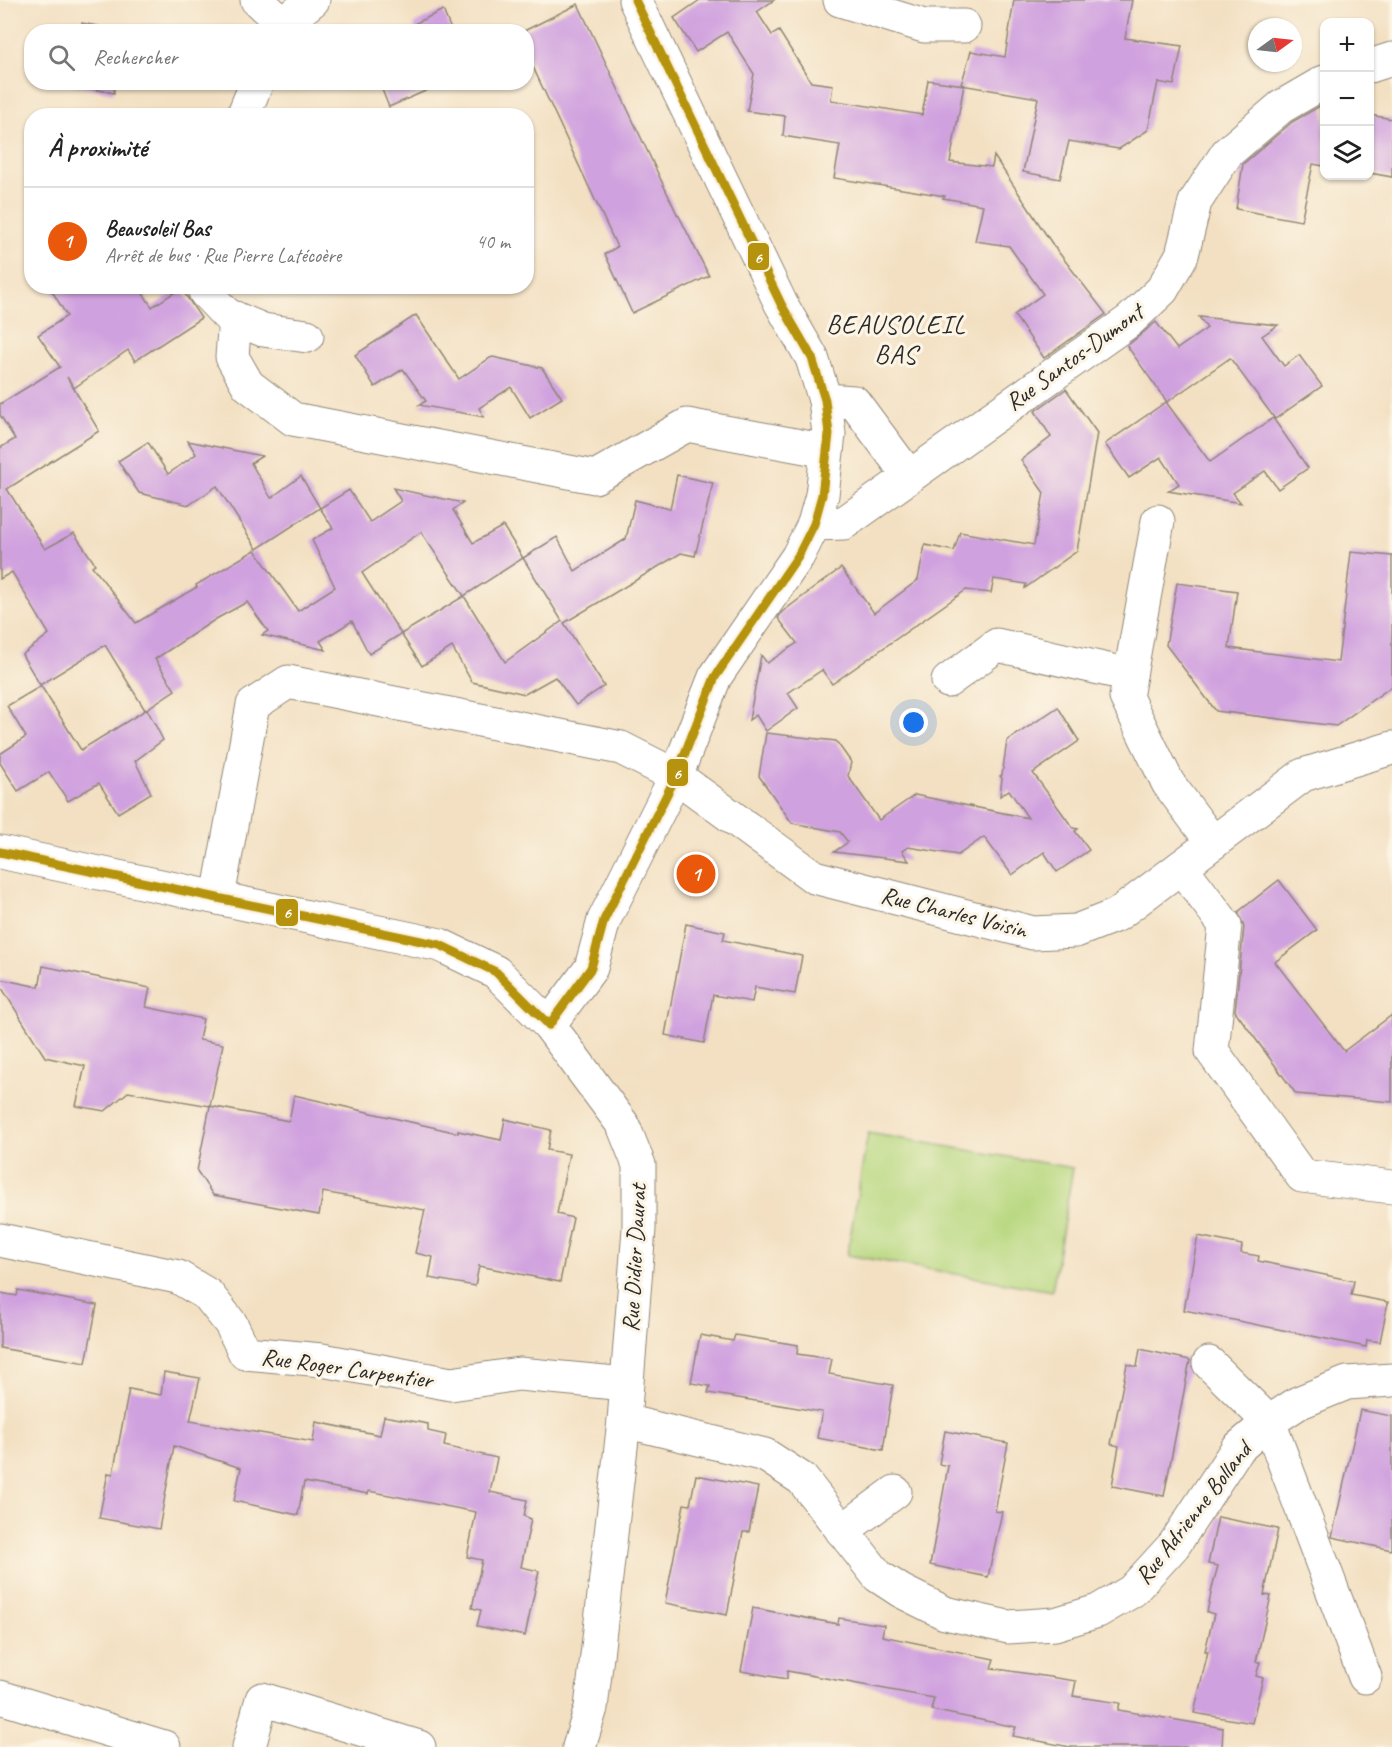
<!DOCTYPE html>
<html lang="fr">
<head>
<meta charset="utf-8">
<style>
  body { margin:0; font-family:Caveat,sans-serif; background:#f6f6f6; color:#222 }
  .controls { position:absolute; right:18px; top:18px; display:grid; overflow:hidden; border-radius:12px; box-shadow:0 2px 4px #0004 }
  .controls button { width:54px; height:54px; display:grid; place-items:center; padding:0; border:0; border-bottom:2px solid #e0e0e0; background:#fff; color:#222; font:30px sans-serif }
  .compass { position:absolute; left:1248px; top:18px; width:54px; height:54px; border-radius:50%; background:#fff; box-shadow:0 2px 4px #0004; rotate:75deg }
  .you { position:absolute; left:914px; top:723px; width:21px; height:21px; margin:-15px; border:4px solid #fff; border-radius:50%; background:#1a73e8; box-shadow:0 0 0 9px #1a73e833 }
  .badge { display:grid; place-items:center; width:39px; height:39px; border-radius:50%; background:#ea580c; color:#fff; font-size:20px; font-weight:700 }
  .pin { position:absolute; translate:-50% -50%; border:3px solid #fff; box-shadow:0 2px 6px #0006 }
  .list { margin:0; padding:0; list-style:none }
  h2 { display:flex; justify-content:space-between; align-items:center; height:78px; margin:0; padding:0 24px; font-size:26px }
  h2 small { font-size:20px; font-weight:400; color:#767676 }
  .list li { display:grid; grid-template-columns:39px 1fr auto; gap:18px; align-items:center; box-sizing:border-box; height:108px; padding:0 24px; border-top:2px solid #e0e0e0 }
  .list b { display:block; font-size:22px; white-space:nowrap }
  .list p { margin:0; font-size:20px; white-space:nowrap; color:#767676 }
  .list em { font-size:20px; font-style:normal; color:#767676 }
  .icon { flex:none; width:33px; height:33px; fill:none; stroke:currentColor; stroke-width:2; stroke-linecap:round; stroke-linejoin:round }
  .map { position:relative; flex:none; width:1392px; height:1747px; overflow:hidden }
  .search { position:absolute; background:#fff; box-shadow:0 2px 4px #0004; left:24px; top:24px; width:510px; height:66px; display:flex; align-items:center; gap:15px; box-sizing:border-box; padding:0 21px; border-radius:24px; color:#767676; font-size:22px }
  .panel { position:absolute; background:#fff; box-shadow:0 2px 4px #0004; left:24px; top:108px; width:510px; height:186px; border-radius:24px }
  .map>svg:first-child { display:block }
  .pitch { fill:#b8d880; stroke:#728256; stroke-width:1.5 }
  .building { fill:#d0a1df }
  .lines { fill:none; stroke-linecap:round; stroke-linejoin:round }
  .minor-casing { stroke:#8f8676; stroke-width:35 }
  .minor { stroke:#fff; stroke-width:33 }
  .bus-1-casing { stroke:#fcf5e5; stroke-width:14 }
  .bus-1 { stroke:#b5930f; stroke-width:9 }
  .labels { text-anchor:middle; dominant-baseline:central; stroke-width:6; stroke-linejoin:round; paint-order:stroke }
  .street-label { font-size:24px; fill:#2b2b2b; stroke:#fcf5e5 }
  .neighbourhood-label { font-size:26px; letter-spacing:1.5px; fill:#2b2b2b; stroke:#fcf5e5 }
  .line-badge { stroke:#fcf5e5; stroke-width:2 }
  .badge-label { font-size:16px; text-anchor:middle; font-weight:bold; fill:#fff }
</style>
</head>
<body>
<div class="map">
<svg width="1392" height="1747" viewBox="0 0 1392 1747">
  <rect width="100%" height="100%" fill="#fcf5e5"/>
  <filter id="ink" filterUnits="userSpaceOnUse"><feTurbulence type="fractalNoise" baseFrequency=".0167" numOctaves="2"/><feDisplacementMap in="SourceGraphic" scale="12" xChannelSelector="R" yChannelSelector="G"/><feConvolveMatrix kernelMatrix="1 2 1 2 8 2 1 2 1" color-interpolation-filters="sRGB"/></filter>
  <filter id="wash" filterUnits="userSpaceOnUse"><feTurbulence type="fractalNoise" baseFrequency=".008" numOctaves="4" result="noise"/><feDisplacementMap in="SourceGraphic" scale="24" xChannelSelector="R" yChannelSelector="G"/><feGaussianBlur stdDeviation="1.35" result="paint"/><feColorMatrix in="noise" values="0 0 0 0 0 0 0 0 0 0 0 0 0 0 0 0 0 1.4 0 .05"/><feComposite in="paint" operator="in"/></filter>
  <g filter="url(#wash)">
    <rect width="100%" height="100%" fill="#f3e0c2"/>
    <path class="pitch" d="M868 1133 1073 1168 1052 1291 847 1255Z"/>
    <g id="blocks">
      <g class="building">
        <path d="M700 0H774L757 12 772 35 779 31 811 82 833 85 831 100 922 115 928 80 964 85 950 162 992 167 994 156 1053 245 1106 314 1044 358 1014 315 1043 294 1009 246 975 241 983 205 943 198 945 196 834 178 840 145 783 136 785 116 747 111 754 74 727 32 696 52 674 18Z"/>
        <path d="M1014 0H1132L1125 38 1182 46 1174 85 1158 82 1148 130 1119 149 1069 141 1060 179 1023 172 1038 98 961 85 971 51 1005 57Z"/>
        <path d="M578 4 678 216H679L709 276 632 313 605 254 617 247 526 52V32H522Z"/>
        <path d="M443 10 452 32H409L415 29 414 24Z"/>
        <path d="M82 23 113 29V32H81Z"/>
        <path d="M72 82H114V93L72 85Z"/>
        <path d="M379 82H446L389 107Z"/>
        <path d="M1320 106 1324 107V166L1313 164 1301 221 1236 209 1243 164 1292 122Z"/>
        <path d="M1370 115 1392 119V177L1370 173Z"/>
        <path d="M49 286H138L152 307 181 288 201 318 135 361 128 350 74 388 67 377 99 431 7 489 45 549 74 533 95 564 92 566 136 623 197 587 196 585 255 550 298 611 335 587 312 540 333 528 320 508 349 490 370 522 401 501 393 488 463 503 453 510 473 543 503 526 523 558 464 596 421 532 362 573 401 634 369 654 352 621 320 641 326 650 262 635 268 631 247 602 216 619 155 659 175 690 145 710 105 645 40 685 22 655 49 634 12 572 0 579V448L15 439 0 415V404L60 367 38 335 67 316Z"/>
        <path d="M416 315 459 379 490 358 493 357 542 368 562 398 530 418 511 387 479 408 484 417 419 405 426 401 403 369 375 387 355 355Z"/>
        <path d="M1199 317 1278 325 1262 336 1284 366 1299 355 1322 386 1275 419 1230 358 1167 402 1127 346 1156 322 1177 349 1207 328Z"/>
        <path d="M1066 389 1097 433 1077 551 1025 588 1026 584 994 579 991 593 966 590 832 684 822 670 788 693 798 708 766 731 756 715 749 720 761 655 767 663 797 643 778 618 782 612 841 568 874 613 918 580 925 545 954 551 960 532 1034 545 1044 493 1021 460 1051 437 1035 411Z"/>
        <path d="M1166 402 1210 462 1273 418 1308 468 1278 489 1265 471 1233 493 1241 503 1168 491 1179 484 1161 457 1129 478 1105 444Z"/>
        <path d="M188 441 262 456 251 463 271 498 301 476 320 508 257 549 217 486 189 505 139 493 118 461 148 442 168 474 196 454Z"/>
        <path d="M677 475 713 483 695 556 681 553 564 623 604 686 576 705 555 677 525 694 472 682 452 647 422 666 401 634 464 596 505 662 562 621 523 558 557 537 575 571 626 539 635 500 670 509Z"/>
        <path d="M1351 552 1392 556V686L1336 726 1216 711 1166 645 1177 583 1237 591 1229 648 1338 662Z"/>
        <path d="M41 686 81 750 147 709 163 740 135 761 151 793 118 813 99 783 68 801 49 772 18 791 0 763V754L26 737 7 706Z"/>
        <path d="M1058 707 1079 741 1033 773 1073 828 1078 829 1075 831 1089 850 1057 872 1044 852 1012 875 984 837 958 855 908 847 902 851 909 861 834 852 848 842 840 832 792 823 759 776 766 733 836 741 851 762 848 776 879 820 915 795 1028 818 1009 790 1000 796 1002 778 1000 776 1002 775 1007 741Z"/>
        <path d="M1279 880 1317 930 1275 962 1344 1051 1392 1015V1102L1296 1094 1235 1011 1244 927 1238 912Z"/>
        <path d="M686 924 725 932 723 940 802 956 795 994 755 987 752 1002 713 995 704 1043 665 1035Z"/>
        <path d="M43 966 150 988 146 1007 203 1019 199 1040 223 1044 210 1106 128 1092 105 1111 76 1106 85 1066 45 1057 0 985V979L39 987Z"/>
        <path d="M294 1095 458 1133V1131L501 1140 505 1119 551 1130 547 1150 569 1154 557 1214 573 1218 560 1282 479 1266 475 1286 429 1278 433 1257 415 1253 425 1210 323 1192 319 1215 213 1195 197 1171 210 1106 289 1121Z"/>
        <path d="M1198 1236 1242 1245 1241 1253 1259 1256 1258 1261 1354 1281 1351 1295 1388 1302 1380 1342 1367 1340 1366 1347 1184 1310Z"/>
        <path d="M18 1290 97 1305 86 1363 0 1348V1293L17 1296Z"/>
        <path d="M700 1335 733 1341 735 1335 798 1345 797 1354 832 1359 829 1374 893 1385 883 1450 817 1438 822 1412 708 1393 710 1386 691 1383Z"/>
        <path d="M1140 1349 1190 1360 1164 1496 1112 1486 1119 1446 1111 1444 1127 1364 1137 1367Z"/>
        <path d="M164 1372 200 1378 190 1421 313 1442 316 1422 380 1435 384 1416 428 1424V1431L446 1435 444 1446 497 1458 490 1492 527 1500 524 1516 531 1519 521 1567 539 1571 525 1636 477 1626 481 1610 472 1608 482 1560 467 1557 476 1512 369 1491 368 1494 304 1482 298 1515 234 1501 241 1468 174 1446 159 1529 99 1518 108 1473 113 1474 129 1389 161 1395Z"/>
        <path d="M1360 1410 1392 1416V1550L1332 1537Z"/>
        <path d="M945 1431 1008 1443 995 1511 1002 1512 988 1577 930 1565 948 1466 939 1464Z"/>
        <path d="M696 1475 758 1487 749 1532H743L727 1615 665 1603 684 1504 690 1505Z"/>
        <path d="M1218 1517 1278 1529 1264 1595 1271 1596 1256 1662H1260L1256 1676 1263 1678 1252 1723 1194 1713 1208 1651H1205L1214 1614 1207 1612 1213 1584 1218 1566 1208 1564Z"/>
        <path d="M753 1608 838 1624 839 1618 884 1625 882 1636 994 1659 991 1668 1076 1681 1073 1696 1120 1703 1118 1710 1223 1728 1222 1747H1070L1013 1736 1016 1727 931 1710 934 1698 787 1671V1679L741 1671Z"/>
      </g>
    </g>
  </g>
  <g filter="url(#ink)">
    <use href="#blocks" fill-opacity="0" stroke="#8f8676" stroke-width="1.5"/>
    <g class="lines">
      <defs>
        <g id="minor">
          <path d="M257 0 283 24"/>
          <path d="M840 0 924 26H964"/>
          <path d="M279 32 283 24 313 0"/>
          <path d="M1370 66 1392 59"/>
          <path d="M243 116 257 82"/>
          <path d="M204 286 205 292 227 315 263 330 307 336"/>
          <path d="M235 318 232 357 248 385 293 419 595 477 687 425 827 451"/>
          <path d="M825 400 854 402 909 476"/>
          <path d="M1158 521 1126 697 1168 783 1213 843"/>
          <path d="M814 524 844 523 1129 321 1162 290 1182 255 1195 202 1227 153 1281 107 1324 82"/>
          <path d="M948 681 997 645 1130 675"/>
          <path d="M0 852 440 945 496 972 549 1025 623 1125 639 1165V1229L624 1421 591 1708 579 1747"/>
          <path d="M1181 867 1225 925 1212 1051 1302 1176 1392 1187"/>
          <path d="M218 897 253 705 288 682 621 748 676 776 814 877 1033 933 1076 931 1117 915 1303 775 1392 748"/>
          <path d="M549 1025 591 968 604 920 676 776 715 677 798 556 814 524 822 495 829 434 825 400 812 358 781 304 635 0"/>
          <path d="M0 1240 178 1277 208 1295 231 1324 245 1353 322 1360 451 1384 519 1374 626 1384"/>
          <path d="M1209 1363 1269 1422 1365 1677"/>
          <path d="M624 1421 765 1455 802 1479 878 1576 901 1591 945 1613 1008 1627 1055 1624 1098 1611 1132 1591 1174 1545 1237 1449 1269 1422 1298 1403 1347 1383 1392 1380"/>
          <path d="M842 1531 895 1492"/>
          <path d="M0 1697 164 1747"/>
          <path d="M249 1747 262 1699 419 1747"/>
        </g>
      </defs>
      <use href="#minor" class="minor-casing"/>
      <use href="#minor" class="minor"/>
      <defs>
        <g id="bus-1">
          <path d="M0 852 440 945 496 972 549 1025"/>
          <path d="M549 1025 591 968 604 920 676 776 715 677 798 556 814 524 822 495 829 434 825 400 812 358 781 304 635 0"/>
        </g>
      </defs>
      <use href="#bus-1" class="bus-1-casing"/>
      <use href="#bus-1" class="bus-1"/>
    </g>
  </g>
  <g class="labels">
    <g class="street-label">
      <text transform="translate(1074 357) rotate(-36)">Rue Santos-Dumont</text>
      <text transform="translate(954 912) rotate(14)">Rue Charles Voisin</text>
      <text transform="translate(634 1258) rotate(-87)">Rue Didier Daurat</text>
      <text transform="translate(347 1368) rotate(8)">Rue Roger Carpentier</text>
      <text transform="translate(1193 1513) rotate(-52)">Rue Adrienne Bolland</text>
    </g>
    <g class="neighbourhood-label">
      <text x="896" y="324">BEAUSOLEIL<tspan x="896" dy="30">BAS</tspan></text>
    </g>
  </g>
  <g class="line-badge">
    <rect x="747" y="242" width="23" height="29" rx="6" fill="#b5930f"/>
    <rect x="666" y="758" width="23" height="29" rx="6" fill="#b5930f"/>
    <rect x="275" y="898" width="24" height="29" rx="6" fill="#b5930f"/>
  </g>
  <g class="badge-label">
    <text x="758" y="263">6</text>
    <text x="677" y="779">6</text>
    <text x="287" y="918">6</text>
  </g>
</svg>
<div class="controls">
<button>+</button>
<button>−</button>
<button><svg class="icon" aria-label="layers" viewBox="0 0 24 24"><path d="M12 4l9 5-9 5-9-5zM3 14l9 5 9-5"/></svg></button>
</div>
<svg class="compass" viewBox="-18 -18 36 36"><path d="M0-13l5 13h-10z" fill="#e53935"/><path d="M0 13l5-13h-10z" fill="#767676"/></svg>
<div class="you"></div>
<div class="pin badge" style="left:696px;top:874px">1</div>
<div class="search"><svg class="icon" aria-label="search" viewBox="0 0 24 24"><circle cx="10" cy="10" r="6"/><path d="M15 15l6 6"/></svg>Rechercher</div>
<section class="panel">
<h2>À proximité<small></small></h2>
<ul class="list">
<li><span class="badge">1</span><div><b>Beausoleil Bas</b><p>Arrêt de bus · Rue Pierre Latécoère</p></div><em>40 m</em></li>
</ul>
</section>
</div>
</body>
</html>
